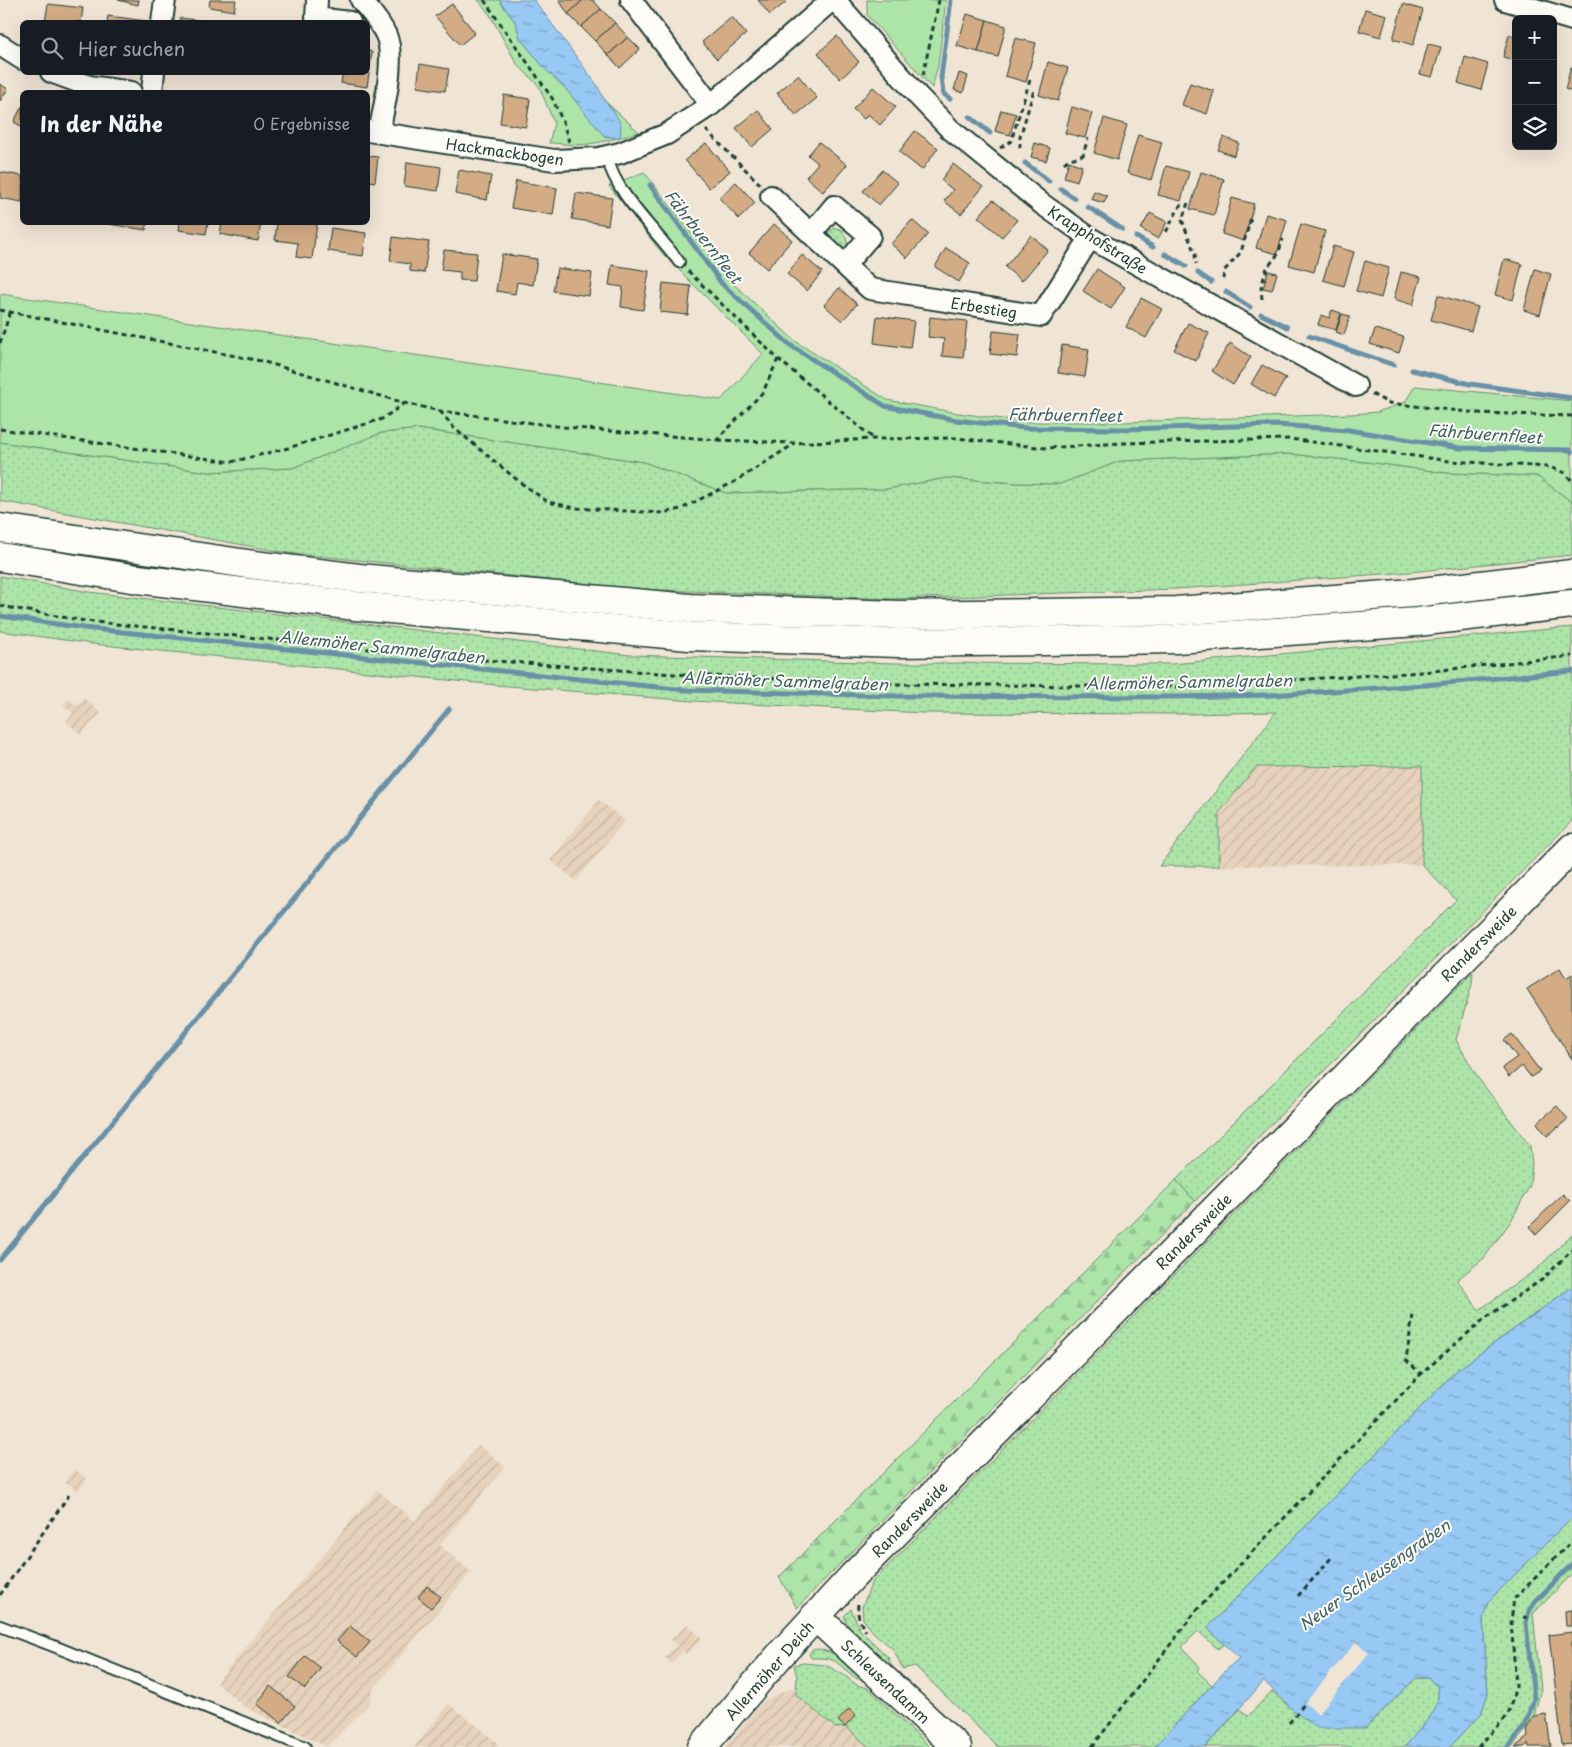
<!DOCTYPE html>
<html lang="de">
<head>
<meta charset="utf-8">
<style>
  body { margin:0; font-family:"Playpen Sans",sans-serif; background:#20242c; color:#f1f3f6 }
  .controls { position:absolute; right:15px; top:15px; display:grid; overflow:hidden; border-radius:8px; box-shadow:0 5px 20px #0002 }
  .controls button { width:45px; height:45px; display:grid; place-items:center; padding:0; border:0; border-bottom:1px solid #363941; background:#171b24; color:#f1f3f6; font:25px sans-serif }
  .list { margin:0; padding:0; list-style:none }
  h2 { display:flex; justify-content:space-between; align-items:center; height:65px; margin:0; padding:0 20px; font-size:21px }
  h2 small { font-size:16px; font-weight:400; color:#9ea1a6 }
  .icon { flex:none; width:28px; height:28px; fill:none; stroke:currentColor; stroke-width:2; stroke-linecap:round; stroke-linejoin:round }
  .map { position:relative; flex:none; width:1572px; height:1747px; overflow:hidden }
  .search { position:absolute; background:#171b24; box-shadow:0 5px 20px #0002; left:20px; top:20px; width:350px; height:55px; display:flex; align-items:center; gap:12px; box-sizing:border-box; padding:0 18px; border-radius:8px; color:#9ea1a6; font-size:19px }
  .panel { position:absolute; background:#171b24; box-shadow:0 5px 20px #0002; left:20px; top:90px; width:350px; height:135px; border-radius:8px }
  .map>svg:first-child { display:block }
  .industrial { fill:url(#industrial-furrows) }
  .grass { fill:url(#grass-dots); stroke:#66906e }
  .forest { fill:url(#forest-firs); stroke:#66906e }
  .park { fill:#ade4a8; stroke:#66906e }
  .water { fill:url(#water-ripples); stroke:#6890a7 }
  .pier { fill:#f0e4d5 }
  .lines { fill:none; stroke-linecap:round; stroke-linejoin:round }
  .stream { stroke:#6890a7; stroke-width:5 }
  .building { fill:#d3ac85; stroke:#1f3d34 }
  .lane-casing { stroke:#1f3d34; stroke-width:14 }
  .street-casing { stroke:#1f3d34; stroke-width:24 }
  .secondary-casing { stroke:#1f3d34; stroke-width:31 }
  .highway-casing { stroke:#1f3d34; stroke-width:31 }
  .path { stroke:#1f3d34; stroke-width:3; stroke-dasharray:5 4; stroke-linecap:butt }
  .lane { stroke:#fdfcf7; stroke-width:10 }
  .street { stroke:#fdfcf7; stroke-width:20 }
  .secondary { stroke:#fdfcf7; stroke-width:28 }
  .highway { stroke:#fdfcf7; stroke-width:28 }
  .labels { text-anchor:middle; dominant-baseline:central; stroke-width:4; stroke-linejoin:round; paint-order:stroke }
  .street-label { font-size:15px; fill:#1f3d34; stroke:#fdfcf7 }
  .water-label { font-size:16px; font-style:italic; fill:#3d6064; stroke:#fdfcf7 }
</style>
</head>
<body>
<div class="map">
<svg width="1572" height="1747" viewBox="0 0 1572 1747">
  <defs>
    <pattern id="industrial-furrows" width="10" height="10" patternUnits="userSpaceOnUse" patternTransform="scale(1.25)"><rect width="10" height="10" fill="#e7d3bd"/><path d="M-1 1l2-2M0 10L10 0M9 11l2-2" fill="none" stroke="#c6b6a3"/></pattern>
    <pattern id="grass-dots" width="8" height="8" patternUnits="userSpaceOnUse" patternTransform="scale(1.25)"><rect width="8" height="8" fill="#ade4a8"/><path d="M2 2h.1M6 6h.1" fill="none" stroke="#94c491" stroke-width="1.8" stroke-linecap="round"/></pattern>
    <pattern id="forest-firs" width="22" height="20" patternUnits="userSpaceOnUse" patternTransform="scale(1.25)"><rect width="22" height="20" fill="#ade4a8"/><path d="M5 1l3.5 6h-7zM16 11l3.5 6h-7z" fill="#94c491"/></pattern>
    <pattern id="water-ripples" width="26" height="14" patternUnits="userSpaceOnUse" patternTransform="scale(1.25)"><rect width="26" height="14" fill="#98c8f4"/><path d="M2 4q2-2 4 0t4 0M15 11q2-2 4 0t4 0" fill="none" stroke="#7ba4c6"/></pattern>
  </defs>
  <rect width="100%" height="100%" fill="#f0e4d5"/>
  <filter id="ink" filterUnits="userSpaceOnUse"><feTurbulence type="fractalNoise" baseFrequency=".02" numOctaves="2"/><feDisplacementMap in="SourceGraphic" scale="10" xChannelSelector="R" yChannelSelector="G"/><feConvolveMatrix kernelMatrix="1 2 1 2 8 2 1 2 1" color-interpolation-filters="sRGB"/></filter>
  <g filter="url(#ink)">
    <g class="industrial">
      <path d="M84 698 101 713 81 735 66 721 73 714 63 704 69 699 76 706Z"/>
      <path d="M1256 766H1422V865L1219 866V813Z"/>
      <path d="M599 800 625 821 576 881 550 860Z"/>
      <path d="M479 1445 505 1467 440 1545 471 1572 373 1689 369 1704 327 1747 245 1707 216 1683 377 1490 415 1521Z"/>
      <path d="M74 1469 87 1479 78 1491 65 1482Z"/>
      <path d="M687 1624 702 1638 686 1654 683 1651 671 1664 665 1657 677 1645 671 1640Z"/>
      <path d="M814 1678 899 1747H725L763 1701Z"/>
      <path d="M449 1704 498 1743 495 1747H414Z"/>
    </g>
    <g class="grass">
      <path d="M836 228 842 230 846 238 848 248 844 251 828 238C828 232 830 230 836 228Z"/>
      <path d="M419 429 644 462 727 493 887 489 946 478 1016 483 1059 484 1120 461 1290 454 1366 462 1448 473 1537 476 1572 502V555L1410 572 1176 589 895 599 638 589 288 553 0 501V442L208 472 292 468 381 433Z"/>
      <path d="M0 576 89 592 630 655 896 663 1172 664 1572 627V821L1195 1201 1176 1180 1456 900 1422 865V766L1256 767 1219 813V866H1159L1276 712 1187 714 923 713 693 701 496 685 93 644 0 631Z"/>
      <path d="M1473 972 1472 984 1456 1040 1478 1078 1530 1146 1532 1164 1530 1185 1511 1221 1484 1258 1457 1280 1479 1310 1537 1269 1572 1234V1287L1456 1371 1207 1628 1224 1644 1218 1649 1198 1631 1182 1647 1200 1667 1197 1671 1212 1685 1154 1747H998L915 1666 903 1669 893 1649 874 1633 863 1619 862 1607 872 1582Z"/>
      <path d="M1572 1517V1574L1533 1614 1541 1689 1534 1716 1526 1730 1512 1747H1450L1481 1714 1488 1693 1483 1618 1488 1602Z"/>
      <path d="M851 1609 860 1630 888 1657 892 1666H885L852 1634 844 1616Z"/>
      <path d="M819 1649 840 1655 865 1681C852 1680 844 1665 832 1660 826 1658 818 1658 811 1658L809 1654 812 1650Z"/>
      <path d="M803 1663 826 1665 844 1675 857 1685 868 1688 930 1747H869L846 1727 836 1728 796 1695 797 1677 794 1665Z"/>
      <path d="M1416 1678H1428L1438 1687V1702L1431 1716 1405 1747H1205L1240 1709 1248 1716 1272 1691 1294 1711 1365 1728Z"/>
    </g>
    <path class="forest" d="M1176 1180 1195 1201 797 1608 779 1577Z"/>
    <g class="park">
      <path d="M478 0H499L516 23 520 38 546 70 564 87 582 108 615 113 605 101 639 132C619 138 598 144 577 145 568 145 558 143 549 143L554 123 539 86 517 64 490 15Z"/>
      <path d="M867 0H946L938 66 932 88 867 15Z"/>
      <path d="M644 172 724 275 795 341 887 400 958 413 1026 422H1123L1351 414 1378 412 1405 402 1415 386 1572 401V502L1537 476 1448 473 1366 462 1290 454 1120 461 1060 484 1017 483 946 478 887 489 726 493 644 462 419 429 381 433 292 468 208 472 0 442V294L721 400 763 354 662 253 609 186Z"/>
    </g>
    <g class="water">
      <path d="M499 0H534L541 9 597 85 605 101 615 113 621 125 620 137 615 138 604 136 564 87 546 70 520 38 516 23Z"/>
      <path d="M1572 1287V1517L1488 1602 1483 1618 1488 1693 1481 1714 1450 1747H1405L1431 1716 1438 1702V1687L1428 1678H1416L1365 1728H1317L1294 1711 1264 1681 1205 1747H1154L1224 1672 1239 1658 1207 1628 1456 1371Z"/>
    </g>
    <path class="pier" d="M1356 1642 1369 1653 1318 1714 1305 1703Z"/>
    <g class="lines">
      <g class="stream">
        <path d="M950 99 943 93 941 77 951 0"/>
        <path d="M970 117 990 133"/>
        <path d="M1025 163 1049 181"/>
        <path d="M650 185 722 284 790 345 885 406 956 420 1025 428 1122 429 1276 425 1349 430 1460 448 1570 450 1572 452"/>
        <path d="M1061 189 1074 198"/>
        <path d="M1088 207 1122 229"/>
        <path d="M1136 237 1153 247"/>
        <path d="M1165 254 1186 266"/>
        <path d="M1198 273 1211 282"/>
        <path d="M1226 292 1250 307"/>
        <path d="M1261 314 1287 327"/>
        <path d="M1309 336 1394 365"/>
        <path d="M1412 370 1470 384 1572 398"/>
        <path d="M0 616 84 628 686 690 897 696 1177 697 1270 695 1425 685 1572 671"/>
        <path d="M0 1260 449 709"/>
        <path d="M1508 1747 1524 1727 1534 1699 1526 1623 1529 1611 1535 1602 1572 1564"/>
      </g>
    </g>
    <g class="building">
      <path d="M118 0H139L138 5Z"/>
      <path d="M210 0H236L234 11 209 7Z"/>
      <path d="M559 0H583L568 14Z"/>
      <path d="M583 0H593L601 9 581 27 568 14Z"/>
      <path d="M758 0H785L786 2 770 15Z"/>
      <path d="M48 4 83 8 81 22H45Z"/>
      <path d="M452 4 475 33 460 45 435 16Z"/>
      <path d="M1403 4 1423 10 1413 45 1393 39Z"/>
      <path d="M601 9 615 23 595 41 581 27Z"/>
      <path d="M1365 9 1387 15 1381 37 1359 31Z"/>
      <path d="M967 14 987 20 978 52 957 46Z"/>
      <path d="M108 16 147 21 146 22H107Z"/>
      <path d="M732 17 746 34 717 59 702 42Z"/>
      <path d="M180 18 212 22H180Z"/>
      <path d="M987 20 1006 26 998 57 978 52Z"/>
      <path d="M615 23 628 37 608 55 595 41Z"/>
      <path d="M1509 35 1516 37V61L1503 57Z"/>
      <path d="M837 36 859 62 840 79 818 53Z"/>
      <path d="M628 37 640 49 620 68 608 55Z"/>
      <path d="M1015 38 1036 43 1026 82 1005 76Z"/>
      <path d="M1428 44 1441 47 1432 77 1420 74Z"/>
      <path d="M368 51 372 52 367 87 341 83 343 72H368Z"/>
      <path d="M1465 57 1488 64 1481 90 1458 83Z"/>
      <path d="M1048 62 1068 68 1058 101 1039 95Z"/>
      <path d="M420 64 449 69 445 91 417 87Z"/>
      <path d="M1571 67H1572V91L1565 89Z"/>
      <path d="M959 73 968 76 963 93 954 90Z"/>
      <path d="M798 75 817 98 796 115 777 93Z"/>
      <path d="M1190 83 1214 91 1207 114 1182 105Z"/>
      <path d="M0 84 8 89 0 101Z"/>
      <path d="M873 87 896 107 880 125 868 114 864 119 853 109Z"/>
      <path d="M504 95 530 99 526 127 500 123Z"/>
      <path d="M22 106V127L14 122Z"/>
      <path d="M1072 107 1092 113 1085 138 1065 133Z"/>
      <path d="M758 110 773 129 752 147 736 128Z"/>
      <path d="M1001 110 1016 114 1010 135 995 131Z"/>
      <path d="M1104 118 1127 125 1117 160 1094 153Z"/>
      <path d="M915 131 938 148 922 170 899 152Z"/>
      <path d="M1138 135 1162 142 1151 180 1127 173Z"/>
      <path d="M1223 137 1239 143 1234 156 1218 150Z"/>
      <path d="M819 142 847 165 823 192 806 177 818 163 808 155Z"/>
      <path d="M706 143 730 171 709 188 685 160Z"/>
      <path d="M1035 143 1050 148 1046 161 1031 157Z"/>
      <path d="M368 156 378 157 375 182 368 181Z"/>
      <path d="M1069 161 1082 166 1077 181 1064 177Z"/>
      <path d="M407 162 441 167 438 191 404 186Z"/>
      <path d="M953 164 983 187 961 214 944 201 953 190 941 180Z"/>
      <path d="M1166 166 1189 172 1181 201 1158 195Z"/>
      <path d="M459 170 491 176 487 200 455 194Z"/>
      <path d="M882 170 898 183 879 205 863 191Z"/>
      <path d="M0 172 22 176V202L0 198Z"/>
      <path d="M1201 172 1224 179 1214 215 1190 209Z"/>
      <path d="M516 181 557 188 553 215 511 208Z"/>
      <path d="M736 182 755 203 739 219 719 198Z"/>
      <path d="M1094 191 1107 196 1104 203 1091 199Z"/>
      <path d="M576 193 612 198 608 225 572 219Z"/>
      <path d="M1232 198 1254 204 1244 241 1222 234Z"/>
      <path d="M993 200 1017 220 1002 237 978 217Z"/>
      <path d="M1150 213 1167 222 1158 239 1141 229Z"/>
      <path d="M1266 214 1287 220 1277 254 1256 248Z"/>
      <path d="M912 220 928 234 907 258 891 244Z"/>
      <path d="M108 222H147L146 230 108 224Z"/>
      <path d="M180 222H208L206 234 179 230Z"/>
      <path d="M222 222H261L258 241 220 234Z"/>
      <path d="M277 222 317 224 312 259 296 257 298 243 275 240Z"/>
      <path d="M774 224 792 240 767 269 749 253Z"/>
      <path d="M1301 224 1325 231 1314 272 1289 265Z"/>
      <path d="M331 228 366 233 363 256 328 251Z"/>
      <path d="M1031 235 1048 250 1022 281 1005 267Z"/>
      <path d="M393 237 429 242 424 273 410 271V264L390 261Z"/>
      <path d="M1333 246 1354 252 1344 286 1323 280Z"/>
      <path d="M946 248 970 263 959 282 935 267Z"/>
      <path d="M444 250 477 253 474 281 460 280V272L441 270Z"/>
      <path d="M502 254 537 259 533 285 517 282 515 294 496 291Z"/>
      <path d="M802 255 822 272 807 291 787 274Z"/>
      <path d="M1504 259 1522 264 1513 300 1495 295Z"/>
      <path d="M1365 261 1389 268 1381 298 1356 291Z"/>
      <path d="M612 265 649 271 643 310 621 307 623 287 609 285Z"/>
      <path d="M557 268 592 273 589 296 553 291Z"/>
      <path d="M1097 269 1125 287 1111 309 1083 291Z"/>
      <path d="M1535 269 1551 274 1540 315 1524 310Z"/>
      <path d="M1268 271 1277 273 1272 290 1263 288Z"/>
      <path d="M1401 272 1421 277 1413 305 1394 299Z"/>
      <path d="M663 283 691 286 688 315 660 312Z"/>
      <path d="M839 288 857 304 842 321 824 305Z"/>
      <path d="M1438 295 1478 307 1471 331 1431 320Z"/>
      <path d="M1141 298 1162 309 1146 338 1126 327Z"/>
      <path d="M1332 310 1341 313 1336 330 1318 325 1321 315 1329 318Z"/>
      <path d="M1342 314 1350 316 1344 335 1336 332Z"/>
      <path d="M877 316 914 321 910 348 874 343Z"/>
      <path d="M930 317 967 321 963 358 942 356 944 339 928 337Z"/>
      <path d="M1188 323 1209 333 1196 361 1174 350Z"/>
      <path d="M1375 329 1404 337 1399 353 1370 344Z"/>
      <path d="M993 331 1020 334 1017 357 990 354Z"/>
      <path d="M1230 343 1251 357 1233 385 1212 371Z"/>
      <path d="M1062 345 1089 349 1085 377 1058 373Z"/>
      <path d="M1262 365 1286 378 1274 398 1251 384Z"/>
      <path d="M1560 968 1566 978 1572 974V1059L1527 989Z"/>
      <path d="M1512 1034 1540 1071 1531 1077 1522 1066 1509 1077 1502 1068 1517 1057 1504 1040Z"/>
      <path d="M1557 1106 1568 1119 1547 1136 1537 1123Z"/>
      <path d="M1563 1194 1570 1201 1536 1235 1530 1226Z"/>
      <path d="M427 1586 441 1597 431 1608 418 1597Z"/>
      <path d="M1572 1610V1626H1566L1565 1611Z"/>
      <path d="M350 1626 370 1642 357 1657 337 1641Z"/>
      <path d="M1572 1632V1744L1562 1745 1549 1635Z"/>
      <path d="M305 1656 321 1668 305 1689 289 1677Z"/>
      <path d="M270 1686 295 1706 281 1723 257 1704Z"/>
      <path d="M849 1709 856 1715 845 1727 838 1721Z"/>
      <path d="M1546 1714 1551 1747H1529L1528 1744 1524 1747H1515L1528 1737 1527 1728 1534 1716Z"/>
    </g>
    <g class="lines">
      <defs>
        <g id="lane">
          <path d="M607 157C616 195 656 230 679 262"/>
          <path d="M0 1626 51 1645 305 1747"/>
        </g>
        <g id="street">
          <path d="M317 0 316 18 350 22"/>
          <path d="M361 0C370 11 380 22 386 35 396 58 384 108 379 132"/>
          <path d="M631 0 711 105"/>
          <path d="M835 0 918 96 950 129 1042 204 1090 238 1356 386"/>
          <path d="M1505 0 1572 20"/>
          <path d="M162 22 165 0"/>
          <path d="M0 45 22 59"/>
          <path d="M51 72 89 86 131 92"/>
          <path d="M152 92 154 72"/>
          <path d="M368 131 554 160 599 158 620 153 667 134 711 105 832 0"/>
          <path d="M771 196 870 289 1041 316 1090 238"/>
          <path d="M811 234 834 206 870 236 845 265"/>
        </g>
        <g id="secondary">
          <path d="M815 1616 957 1747"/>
          <path d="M702 1747 780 1655 852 1577 1572 848"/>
        </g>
        <g id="highway">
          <path d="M0 528 255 565 359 578 690 608 900 615 1176 611 1413 593 1572 574"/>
          <path d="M0 557 138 579 356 606 689 636 899 643 1176 639 1417 622 1572 604"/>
        </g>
      </defs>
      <use href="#lane" class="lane-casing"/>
      <use href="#street" class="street-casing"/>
      <use href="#secondary" class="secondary-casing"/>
      <use href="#highway" class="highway-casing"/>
      <g class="path">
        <path d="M484 0 552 98 563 122 569 142"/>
        <path d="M923 75 939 0"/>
        <path d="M706 130 760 184"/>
        <path d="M1000 148 1011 141 1030 80"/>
        <path d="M1020 148V137L1034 90"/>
        <path d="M1064 163C1069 158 1076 158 1083 155L1088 138"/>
        <path d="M1188 203 1182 220 1195 254 1196 264"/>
        <path d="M1166 232 1181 204"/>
        <path d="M1223 279 1224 271 1241 252 1251 218"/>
        <path d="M1262 299 1261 287 1267 268 1278 254 1283 239"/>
        <path d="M0 310 261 361 405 403 440 411 564 427 717 440 763 392 778 359 688 271"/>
        <path d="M0 343 10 313"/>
        <path d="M778 359 873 438"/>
        <path d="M1372 394 1388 403 1477 413 1572 416"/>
        <path d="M440 411 454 428 521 483 548 502 575 508 663 513 681 509 736 481 794 444"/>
        <path d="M0 429 231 462 288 448 382 419 405 403"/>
        <path d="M718 440 794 443 873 439 956 438 1046 448 1122 443 1290 439 1450 461 1549 467 1565 473 1572 481"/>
        <path d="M0 606 85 621 470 659 687 675 898 684 1177 687 1423 672 1572 656"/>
        <path d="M1413 1315 1406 1360 1421 1374"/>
        <path d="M0 1595 69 1495"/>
        <path d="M1298 1596 1332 1557"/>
        <path d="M858 1604C857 1615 859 1622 866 1631"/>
        <path d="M1523 1617 1530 1618"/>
        <path d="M1289 1723 1305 1703"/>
        <path d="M1092 1747 1196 1611 1421 1374 1484 1319 1543 1279 1572 1250"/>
        <path d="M1478 1747 1508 1715 1516 1686 1511 1621 1514 1599 1572 1541"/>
      </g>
      <use href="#lane" class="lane"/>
      <use href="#street" class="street"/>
      <use href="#secondary" class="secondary"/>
      <use href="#highway" class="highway"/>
    </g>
  </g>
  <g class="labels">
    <g class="street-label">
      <text transform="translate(505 151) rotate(8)">Hackmackbogen</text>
      <text transform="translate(1098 239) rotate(32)">Krapphofstraße</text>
      <text transform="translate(984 307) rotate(9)">Erbestieg</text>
      <text transform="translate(1478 943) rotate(-45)">Randersweide</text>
      <text transform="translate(1193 1231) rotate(-45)">Randersweide</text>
      <text transform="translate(909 1519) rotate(-45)">Randersweide</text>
      <text transform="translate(769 1670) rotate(-49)">Allermöher Deich</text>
      <text transform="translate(886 1681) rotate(43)">Schleusendamm</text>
    </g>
    <g class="water-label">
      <text transform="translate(704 236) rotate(52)">Fährbuernfleet</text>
      <text transform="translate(1065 414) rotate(1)">Fährbuernfleet</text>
      <text transform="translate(1485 433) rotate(4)">Fährbuernfleet</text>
      <text transform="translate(382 646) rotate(6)">Allermöher Sammelgraben</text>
      <text transform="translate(785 680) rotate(2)">Allermöher Sammelgraben</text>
      <text transform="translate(1189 681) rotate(-1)">Allermöher Sammelgraben</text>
      <text transform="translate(1374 1574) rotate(-35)">Neuer Schleusengraben</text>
    </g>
  </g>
</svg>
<div class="controls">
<button>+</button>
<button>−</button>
<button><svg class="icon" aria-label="layers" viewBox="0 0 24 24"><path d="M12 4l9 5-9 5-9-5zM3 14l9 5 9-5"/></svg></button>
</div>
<div class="search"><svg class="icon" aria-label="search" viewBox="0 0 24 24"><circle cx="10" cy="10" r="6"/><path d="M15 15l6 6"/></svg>Hier suchen</div>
<section class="panel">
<h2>In der Nähe<small>0 Ergebnisse</small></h2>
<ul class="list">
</ul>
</section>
</div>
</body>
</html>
